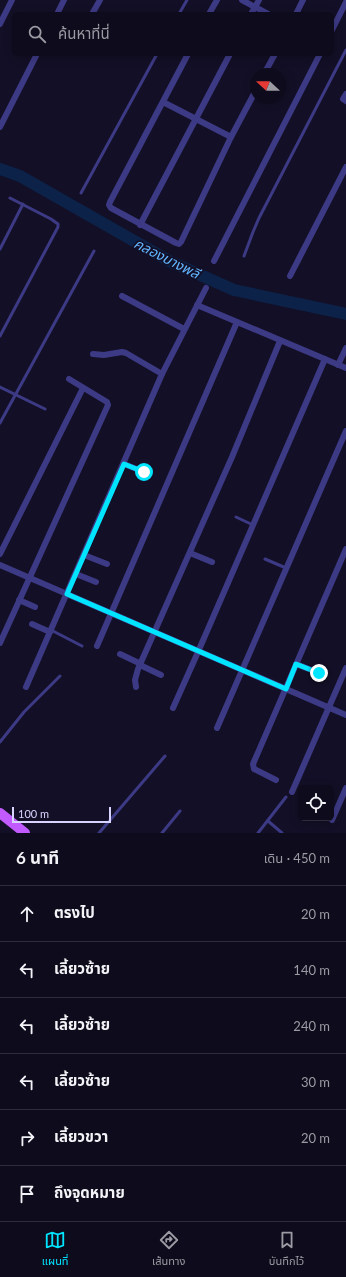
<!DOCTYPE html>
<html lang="th">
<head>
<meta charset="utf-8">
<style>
  body { margin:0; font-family:Lato,"Noto Sans Thai",sans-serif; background:#171425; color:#f1f3f6 }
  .controls { position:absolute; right:12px; bottom:12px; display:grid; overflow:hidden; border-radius:6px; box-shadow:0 2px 10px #0003 }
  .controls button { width:36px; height:36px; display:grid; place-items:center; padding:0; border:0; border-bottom:1px solid #2e2b3b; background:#0e0b1c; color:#f1f3f6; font:20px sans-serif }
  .compass { position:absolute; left:250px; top:68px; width:36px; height:36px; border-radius:50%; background:#0e0b1c; box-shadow:0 2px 10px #0003; rotate:292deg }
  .scale { position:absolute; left:12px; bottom:10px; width:99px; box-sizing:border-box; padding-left:4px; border:2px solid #d9d4ff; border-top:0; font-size:11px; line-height:14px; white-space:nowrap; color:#d9d4ff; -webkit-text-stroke:3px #130f26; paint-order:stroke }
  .stop { position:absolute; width:12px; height:12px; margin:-9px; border:3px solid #00e5ff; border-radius:50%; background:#fff }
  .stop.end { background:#00e5ff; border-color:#fff; box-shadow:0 1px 4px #0008 }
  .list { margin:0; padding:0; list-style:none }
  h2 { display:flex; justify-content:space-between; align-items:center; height:52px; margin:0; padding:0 16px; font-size:17px }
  h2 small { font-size:13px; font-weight:400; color:#9b9ba3 }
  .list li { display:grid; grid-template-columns:26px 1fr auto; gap:12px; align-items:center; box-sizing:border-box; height:56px; padding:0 16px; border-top:1px solid #2e2b3b }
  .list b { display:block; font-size:15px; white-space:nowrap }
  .list em { font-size:13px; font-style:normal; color:#9b9ba3 }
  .icon { flex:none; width:22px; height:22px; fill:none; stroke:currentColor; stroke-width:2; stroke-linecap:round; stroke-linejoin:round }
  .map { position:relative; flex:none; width:346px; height:833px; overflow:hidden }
  .search { position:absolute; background:#0e0b1c; box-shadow:0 2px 10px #0003; left:12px; right:12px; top:12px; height:44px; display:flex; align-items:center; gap:10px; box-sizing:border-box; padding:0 14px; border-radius:6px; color:#9b9ba3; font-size:15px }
  .sheet { height:388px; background:#0e0b1c }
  nav { display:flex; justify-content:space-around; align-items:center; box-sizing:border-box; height:56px; border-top:1px solid #2e2b3b; background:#0e0b1c; font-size:11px; color:#9b9ba3 }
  nav a { display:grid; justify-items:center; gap:2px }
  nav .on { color:#00e5ff }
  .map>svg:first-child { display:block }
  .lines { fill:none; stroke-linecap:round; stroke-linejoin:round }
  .river { stroke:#0c2248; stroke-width:12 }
  .lane { stroke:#3d3a85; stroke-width:3 }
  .street { stroke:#3d3a85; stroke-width:6 }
  .primary { stroke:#c25bff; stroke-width:10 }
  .route { stroke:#00e5ff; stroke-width:5 }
  .labels { text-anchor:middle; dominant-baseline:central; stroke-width:3.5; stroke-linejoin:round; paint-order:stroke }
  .water-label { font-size:14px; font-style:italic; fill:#62b6ff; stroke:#130f26 }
</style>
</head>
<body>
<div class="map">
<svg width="346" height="833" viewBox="0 0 346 833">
  <rect width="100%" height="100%" fill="#130f26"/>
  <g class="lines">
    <path class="river" d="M0 169 20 176 171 262 234 290 346 314"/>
    <g class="lane">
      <path d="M179 14 187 0"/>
      <path d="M81 193 157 54"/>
      <path d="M0 249 23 204"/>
      <path d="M244 256 253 232 259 218 346 50"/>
      <path d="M0 336 58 227V224L51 219 10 198"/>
      <path d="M0 387 45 409"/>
      <path d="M0 423 94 251"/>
      <path d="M236 517 253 525"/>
      <path d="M265 559 286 568"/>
      <path d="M51 630 82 646"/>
      <path d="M0 742 24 712 60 676"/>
      <path d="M268 821 282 833"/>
      <path d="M99 833 165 756"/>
      <path d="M162 833 180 811"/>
      <path d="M258 833 286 797"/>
    </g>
    <g class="street">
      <path d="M242 0 268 14"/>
      <path d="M57 14 64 0"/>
      <path d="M92 14 100 0"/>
      <path d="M209 14 217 0"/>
      <path d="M251 14 259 0"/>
      <path d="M296 14 303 0"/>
      <path d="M0 24 12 0"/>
      <path d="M332 30 346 2"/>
      <path d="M188 54 110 202 109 205 111 208 176 243 179 244 181 242 231 137 256 90"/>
      <path d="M264 74 275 54"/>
      <path d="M346 94 343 99 346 101"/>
      <path d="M163 102 231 137"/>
      <path d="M0 127 37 54"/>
      <path d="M140 225 230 54"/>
      <path d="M214 261 320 54"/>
      <path d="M290 276 346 167"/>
      <path d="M122 296 184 329"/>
      <path d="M197 305 346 368"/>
      <path d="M93 354 104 355 122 352 126 353 162 374"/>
      <path d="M338 365 346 348"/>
      <path d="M124 464 144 472"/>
      <path d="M190 553 212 562"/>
      <path d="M0 554 83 388"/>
      <path d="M84 555 107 564"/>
      <path d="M0 565 346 715"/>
      <path d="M76 574 96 582"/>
      <path d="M19 600 35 607"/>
      <path d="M32 624 50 632"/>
      <path d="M0 643 108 405 107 402 69 379"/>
      <path d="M97 646 237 322"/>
      <path d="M120 654 141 664"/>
      <path d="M296 664 319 673"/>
      <path d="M140 665 161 675"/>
      <path d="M26 687 162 374 206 288"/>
      <path d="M136 687 135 680 138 669 232 457 280 341"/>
      <path d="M173 708 198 652 325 359"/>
      <path d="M217 728 346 431"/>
      <path d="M276 780 254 769 253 764 346 549"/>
      <path d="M292 792 346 668"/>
      <path d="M332 820 346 788"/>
    </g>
    <path class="primary" d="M0 813 25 833"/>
  </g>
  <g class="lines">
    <path class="route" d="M144 472 124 464 67 594 286 689 296 664 319 673"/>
  </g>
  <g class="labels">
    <g class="water-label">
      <text transform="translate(167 258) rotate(27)">คลองบางพลี</text>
    </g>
  </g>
</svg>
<div class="controls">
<button><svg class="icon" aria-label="locate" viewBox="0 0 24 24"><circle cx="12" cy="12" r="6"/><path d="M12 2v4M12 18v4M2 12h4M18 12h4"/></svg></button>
</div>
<svg class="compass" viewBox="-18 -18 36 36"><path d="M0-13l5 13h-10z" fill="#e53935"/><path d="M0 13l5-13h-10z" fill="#9b9ba3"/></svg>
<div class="scale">100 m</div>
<div class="stop" style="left:144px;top:472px"></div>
<div class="stop end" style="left:319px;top:673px"></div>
<div class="search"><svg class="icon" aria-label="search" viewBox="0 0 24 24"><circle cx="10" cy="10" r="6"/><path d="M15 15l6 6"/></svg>ค้นหาที่นี่</div>
</div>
<section class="sheet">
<h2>6 นาที<small>เดิน · 450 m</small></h2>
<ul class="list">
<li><svg class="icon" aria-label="ahead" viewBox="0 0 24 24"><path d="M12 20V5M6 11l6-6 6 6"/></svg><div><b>ตรงไป</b></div><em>20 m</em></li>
<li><svg class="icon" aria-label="left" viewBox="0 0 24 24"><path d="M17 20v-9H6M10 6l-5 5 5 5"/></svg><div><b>เลี้ยวซ้าย</b></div><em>140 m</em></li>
<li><svg class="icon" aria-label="left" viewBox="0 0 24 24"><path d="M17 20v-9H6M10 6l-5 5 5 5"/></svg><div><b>เลี้ยวซ้าย</b></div><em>240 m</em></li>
<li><svg class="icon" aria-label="left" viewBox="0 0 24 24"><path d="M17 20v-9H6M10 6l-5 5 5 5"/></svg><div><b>เลี้ยวซ้าย</b></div><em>30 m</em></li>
<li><svg class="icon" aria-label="right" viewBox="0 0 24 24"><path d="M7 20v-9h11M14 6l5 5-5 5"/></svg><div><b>เลี้ยวขวา</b></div><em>20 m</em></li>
<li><svg class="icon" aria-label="arrive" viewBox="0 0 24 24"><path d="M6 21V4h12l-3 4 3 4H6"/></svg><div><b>ถึงจุดหมาย</b></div></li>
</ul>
</section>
<nav>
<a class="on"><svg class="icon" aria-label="map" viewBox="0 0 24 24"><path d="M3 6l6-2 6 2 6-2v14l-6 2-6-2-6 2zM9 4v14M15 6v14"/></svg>แผนที่</a>
<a><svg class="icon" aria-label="directions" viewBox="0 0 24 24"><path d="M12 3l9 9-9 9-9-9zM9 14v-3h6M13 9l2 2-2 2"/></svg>เส้นทาง</a>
<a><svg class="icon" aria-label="saved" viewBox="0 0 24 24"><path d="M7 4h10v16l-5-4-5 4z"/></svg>บันทึกไว้</a>
</nav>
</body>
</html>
